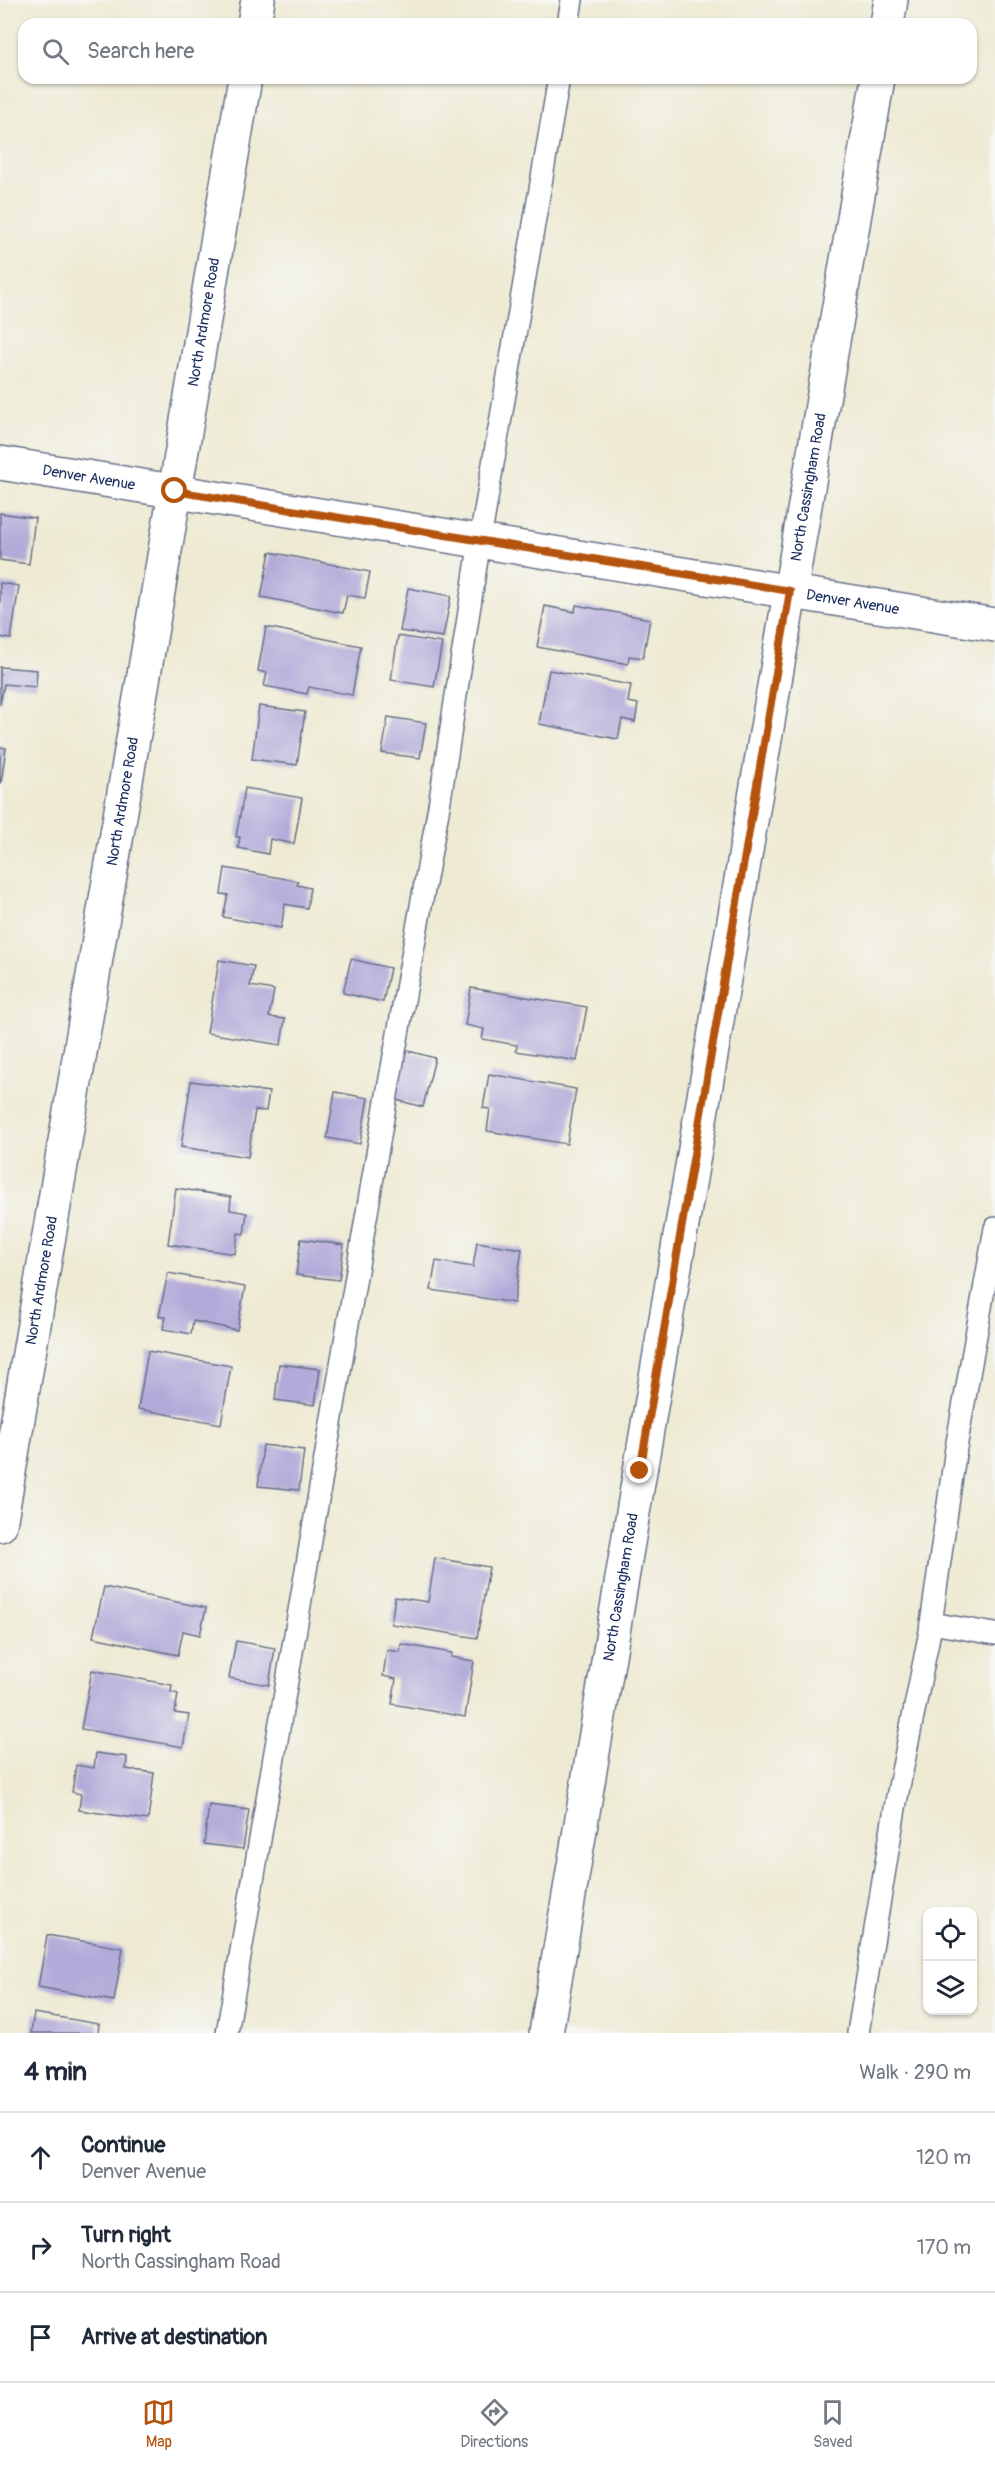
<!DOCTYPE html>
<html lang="en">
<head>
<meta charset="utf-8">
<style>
  body { margin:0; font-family:Pangolin,sans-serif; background:#f2f2f3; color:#1f2937 }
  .controls { position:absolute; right:18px; bottom:18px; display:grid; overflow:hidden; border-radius:12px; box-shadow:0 2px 4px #0004 }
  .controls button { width:54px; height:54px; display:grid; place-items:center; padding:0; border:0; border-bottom:2px solid #e0e1e3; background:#fff; color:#1f2937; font:30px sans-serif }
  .stop { position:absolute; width:18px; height:18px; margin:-14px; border:4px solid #b45309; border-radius:50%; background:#fff }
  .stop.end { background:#b45309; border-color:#fff; box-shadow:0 2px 6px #0008 }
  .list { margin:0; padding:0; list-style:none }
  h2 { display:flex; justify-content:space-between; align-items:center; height:78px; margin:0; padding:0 24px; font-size:26px }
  h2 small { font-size:20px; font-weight:400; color:#747a83 }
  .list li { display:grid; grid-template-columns:39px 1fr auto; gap:18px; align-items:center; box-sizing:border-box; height:90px; padding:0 24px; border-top:2px solid #e0e1e3 }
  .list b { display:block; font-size:22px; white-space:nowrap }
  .list p { margin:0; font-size:20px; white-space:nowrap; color:#747a83 }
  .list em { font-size:20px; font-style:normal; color:#747a83 }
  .icon { flex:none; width:33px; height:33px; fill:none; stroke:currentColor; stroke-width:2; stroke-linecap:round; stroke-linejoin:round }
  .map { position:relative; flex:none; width:995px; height:2033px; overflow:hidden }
  .search { position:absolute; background:#fff; box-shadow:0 2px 4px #0004; left:18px; right:18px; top:18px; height:66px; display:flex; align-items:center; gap:15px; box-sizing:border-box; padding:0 21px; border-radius:18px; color:#747a83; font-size:22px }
  .sheet { height:348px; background:#fff }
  nav { display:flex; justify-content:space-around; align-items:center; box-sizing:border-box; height:84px; border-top:2px solid #e0e1e3; background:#fff; font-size:16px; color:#747a83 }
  nav a { display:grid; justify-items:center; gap:3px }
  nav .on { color:#b45309 }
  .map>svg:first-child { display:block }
  .building { fill:#b3aad9 }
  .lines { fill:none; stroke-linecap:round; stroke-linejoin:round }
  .lane-casing { stroke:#657087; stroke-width:24 }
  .street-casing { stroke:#657087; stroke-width:36 }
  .lane { stroke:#fff; stroke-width:21 }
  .street { stroke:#fff; stroke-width:33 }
  .route { stroke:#b45309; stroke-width:8 }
  .labels { text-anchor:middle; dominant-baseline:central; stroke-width:5; stroke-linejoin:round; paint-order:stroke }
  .street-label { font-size:15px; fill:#1b2f5e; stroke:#f6f6f2 }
</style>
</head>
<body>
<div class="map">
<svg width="995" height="2033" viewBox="0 0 995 2033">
  <rect width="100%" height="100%" fill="#f6f6f2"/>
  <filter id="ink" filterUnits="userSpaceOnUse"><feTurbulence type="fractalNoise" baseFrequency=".0167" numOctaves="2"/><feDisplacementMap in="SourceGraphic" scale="12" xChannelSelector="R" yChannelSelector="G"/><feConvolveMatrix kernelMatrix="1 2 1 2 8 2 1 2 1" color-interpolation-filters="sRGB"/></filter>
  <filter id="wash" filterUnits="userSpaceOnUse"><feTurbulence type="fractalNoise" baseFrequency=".008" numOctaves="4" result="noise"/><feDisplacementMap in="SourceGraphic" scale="24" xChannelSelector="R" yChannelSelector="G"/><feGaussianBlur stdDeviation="1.35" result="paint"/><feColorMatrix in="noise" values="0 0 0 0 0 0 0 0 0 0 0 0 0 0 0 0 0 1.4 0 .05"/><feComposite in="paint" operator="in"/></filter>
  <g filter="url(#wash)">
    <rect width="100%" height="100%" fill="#eeead3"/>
    <g id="blocks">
      <g class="building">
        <path d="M0 513 35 518 29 564 0 560Z"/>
        <path d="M270 552 370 572 365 598 347 595 343 613 261 597Z"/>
        <path d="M0 583 19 586 11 639 0 637Z"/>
        <path d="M408 588 451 596 443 637 400 631Z"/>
        <path d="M576 605 650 619 643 658 629 656 628 664 537 647 545 606 575 612Z"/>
        <path d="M266 627 361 646 352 695 309 687 307 694 264 686 267 673 258 671Z"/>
        <path d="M398 636 442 643 434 687 391 680Z"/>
        <path d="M0 667 37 670 36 687 4 684 0 705Z"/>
        <path d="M549 670 631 685 628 702 638 704 635 722 622 719 618 739 539 724Z"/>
        <path d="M259 706 305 712 297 765 252 759Z"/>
        <path d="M388 717 426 723 420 758 382 753Z"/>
        <path d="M0 747 6 748 1 783H0Z"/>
        <path d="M245 788 302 798 294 844 270 839 268 854 238 848 240 837H236Z"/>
        <path d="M225 868 298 881 297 885 310 888 307 908 285 904 281 928 223 917 228 895 221 894Z"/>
        <path d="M351 959 390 968 383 1002 343 993Z"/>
        <path d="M219 960 254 966 250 986 274 990 269 1017 285 1019 281 1045 207 1033Z"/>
        <path d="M471 988 587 1007 577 1061 516 1051 517 1045 482 1039 484 1029 465 1025Z"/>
        <path d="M401 1049 435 1058 423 1107 389 1098Z"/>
        <path d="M489 1074 576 1089 567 1144 487 1131 490 1109 483 1108Z"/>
        <path d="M191 1081 269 1092 266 1111 255 1110 248 1157 181 1147Z"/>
        <path d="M335 1092 368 1098 360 1144 327 1138Z"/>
        <path d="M176 1188 231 1197 230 1210 247 1213 244 1234 238 1233 235 1254 168 1244Z"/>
        <path d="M301 1239 344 1245 339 1280 296 1275Z"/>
        <path d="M477 1242 522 1249 514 1303 431 1290 436 1261 473 1267Z"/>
        <path d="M168 1273 245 1287 237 1330 193 1321 191 1334 163 1329 166 1317 159 1316Z"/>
        <path d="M148 1351 231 1366 221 1424 138 1409Z"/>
        <path d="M279 1364 320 1369 315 1405 275 1400Z"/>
        <path d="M263 1445 304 1450 299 1490 258 1486Z"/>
        <path d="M435 1558 489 1567 477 1638 391 1624 395 1597 428 1602Z"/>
        <path d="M104 1587 206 1608 200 1635 183 1631 178 1655 93 1637Z"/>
        <path d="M236 1641 275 1648 269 1685 229 1678Z"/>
        <path d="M401 1644 452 1653 451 1657 474 1661 465 1717 392 1704 396 1679 383 1676 387 1650 400 1652Z"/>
        <path d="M92 1670 172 1685 171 1692 178 1694 175 1713 189 1715 183 1747 81 1729Z"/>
        <path d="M96 1753 127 1757 126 1769 154 1773 148 1820 79 1810 81 1794 72 1792 76 1765 94 1768Z"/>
        <path d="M209 1805 249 1810 243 1849 204 1844Z"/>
        <path d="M47 1935 123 1948 114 2001 38 1987Z"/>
        <path d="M34 2013 99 2024 98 2033H31Z"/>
      </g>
    </g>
  </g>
  <g filter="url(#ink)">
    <use href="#blocks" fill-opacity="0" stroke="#657087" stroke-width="1.5"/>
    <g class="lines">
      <defs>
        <g id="lane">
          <path d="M568 24 572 0"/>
          <path d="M931 1623 995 1634"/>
          <path d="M227 2033 387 1095 439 806 480 540 559 78"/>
          <path d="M858 2033 896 1802 930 1631 956 1448 995 1228"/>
        </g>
        <g id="street">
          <path d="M254 24 258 0"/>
          <path d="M887 24 891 0"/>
          <path id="s1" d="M0 463 995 625"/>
          <path id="s2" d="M0 1525 245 78"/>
          <path id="s3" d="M546 2033 640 1471 878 78"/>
        </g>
      </defs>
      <use href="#lane" class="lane-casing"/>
      <use href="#street" class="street-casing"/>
      <use href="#lane" class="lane"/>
      <use href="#street" class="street"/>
    </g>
  </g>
  <g class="lines" filter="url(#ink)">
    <path class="route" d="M175 491 790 591 640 1471"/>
  </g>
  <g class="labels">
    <g class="street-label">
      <text stroke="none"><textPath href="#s2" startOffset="1220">North Ardmore Road</textPath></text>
      <text stroke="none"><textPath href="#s1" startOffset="90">Denver Avenue</textPath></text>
      <text stroke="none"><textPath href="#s3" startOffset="1568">North Cassingham Road</textPath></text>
      <text stroke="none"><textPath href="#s1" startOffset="864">Denver Avenue</textPath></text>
      <text stroke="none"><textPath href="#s2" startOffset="734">North Ardmore Road</textPath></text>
      <text stroke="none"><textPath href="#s2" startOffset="248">North Ardmore Road</textPath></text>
      <text stroke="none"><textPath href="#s3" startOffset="452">North Cassingham Road</textPath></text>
    </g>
  </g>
</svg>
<div class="controls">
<button><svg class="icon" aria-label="locate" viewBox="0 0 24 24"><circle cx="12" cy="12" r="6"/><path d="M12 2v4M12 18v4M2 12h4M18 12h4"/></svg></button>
<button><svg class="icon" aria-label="layers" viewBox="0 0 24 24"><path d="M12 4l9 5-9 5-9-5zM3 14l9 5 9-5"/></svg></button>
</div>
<div class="stop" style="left:175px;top:491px"></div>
<div class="stop end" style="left:640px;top:1471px"></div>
<div class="search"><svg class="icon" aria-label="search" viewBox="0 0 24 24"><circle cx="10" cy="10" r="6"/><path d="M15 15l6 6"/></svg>Search here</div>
</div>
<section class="sheet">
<h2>4 min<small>Walk · 290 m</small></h2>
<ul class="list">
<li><svg class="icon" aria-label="ahead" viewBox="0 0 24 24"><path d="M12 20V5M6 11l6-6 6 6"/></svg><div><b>Continue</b><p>Denver Avenue</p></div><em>120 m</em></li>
<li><svg class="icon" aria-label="right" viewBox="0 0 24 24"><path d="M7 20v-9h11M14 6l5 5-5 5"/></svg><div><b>Turn right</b><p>North Cassingham Road</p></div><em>170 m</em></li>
<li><svg class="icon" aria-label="arrive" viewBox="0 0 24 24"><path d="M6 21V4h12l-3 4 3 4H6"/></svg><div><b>Arrive at destination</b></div></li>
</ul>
</section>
<nav>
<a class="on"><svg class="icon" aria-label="map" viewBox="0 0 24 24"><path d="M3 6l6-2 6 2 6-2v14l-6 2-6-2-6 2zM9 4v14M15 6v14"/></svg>Map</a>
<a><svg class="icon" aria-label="directions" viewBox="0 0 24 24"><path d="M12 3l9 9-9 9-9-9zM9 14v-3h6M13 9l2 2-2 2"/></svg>Directions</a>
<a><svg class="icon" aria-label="saved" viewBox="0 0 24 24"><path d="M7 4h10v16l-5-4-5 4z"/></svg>Saved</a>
</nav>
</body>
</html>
